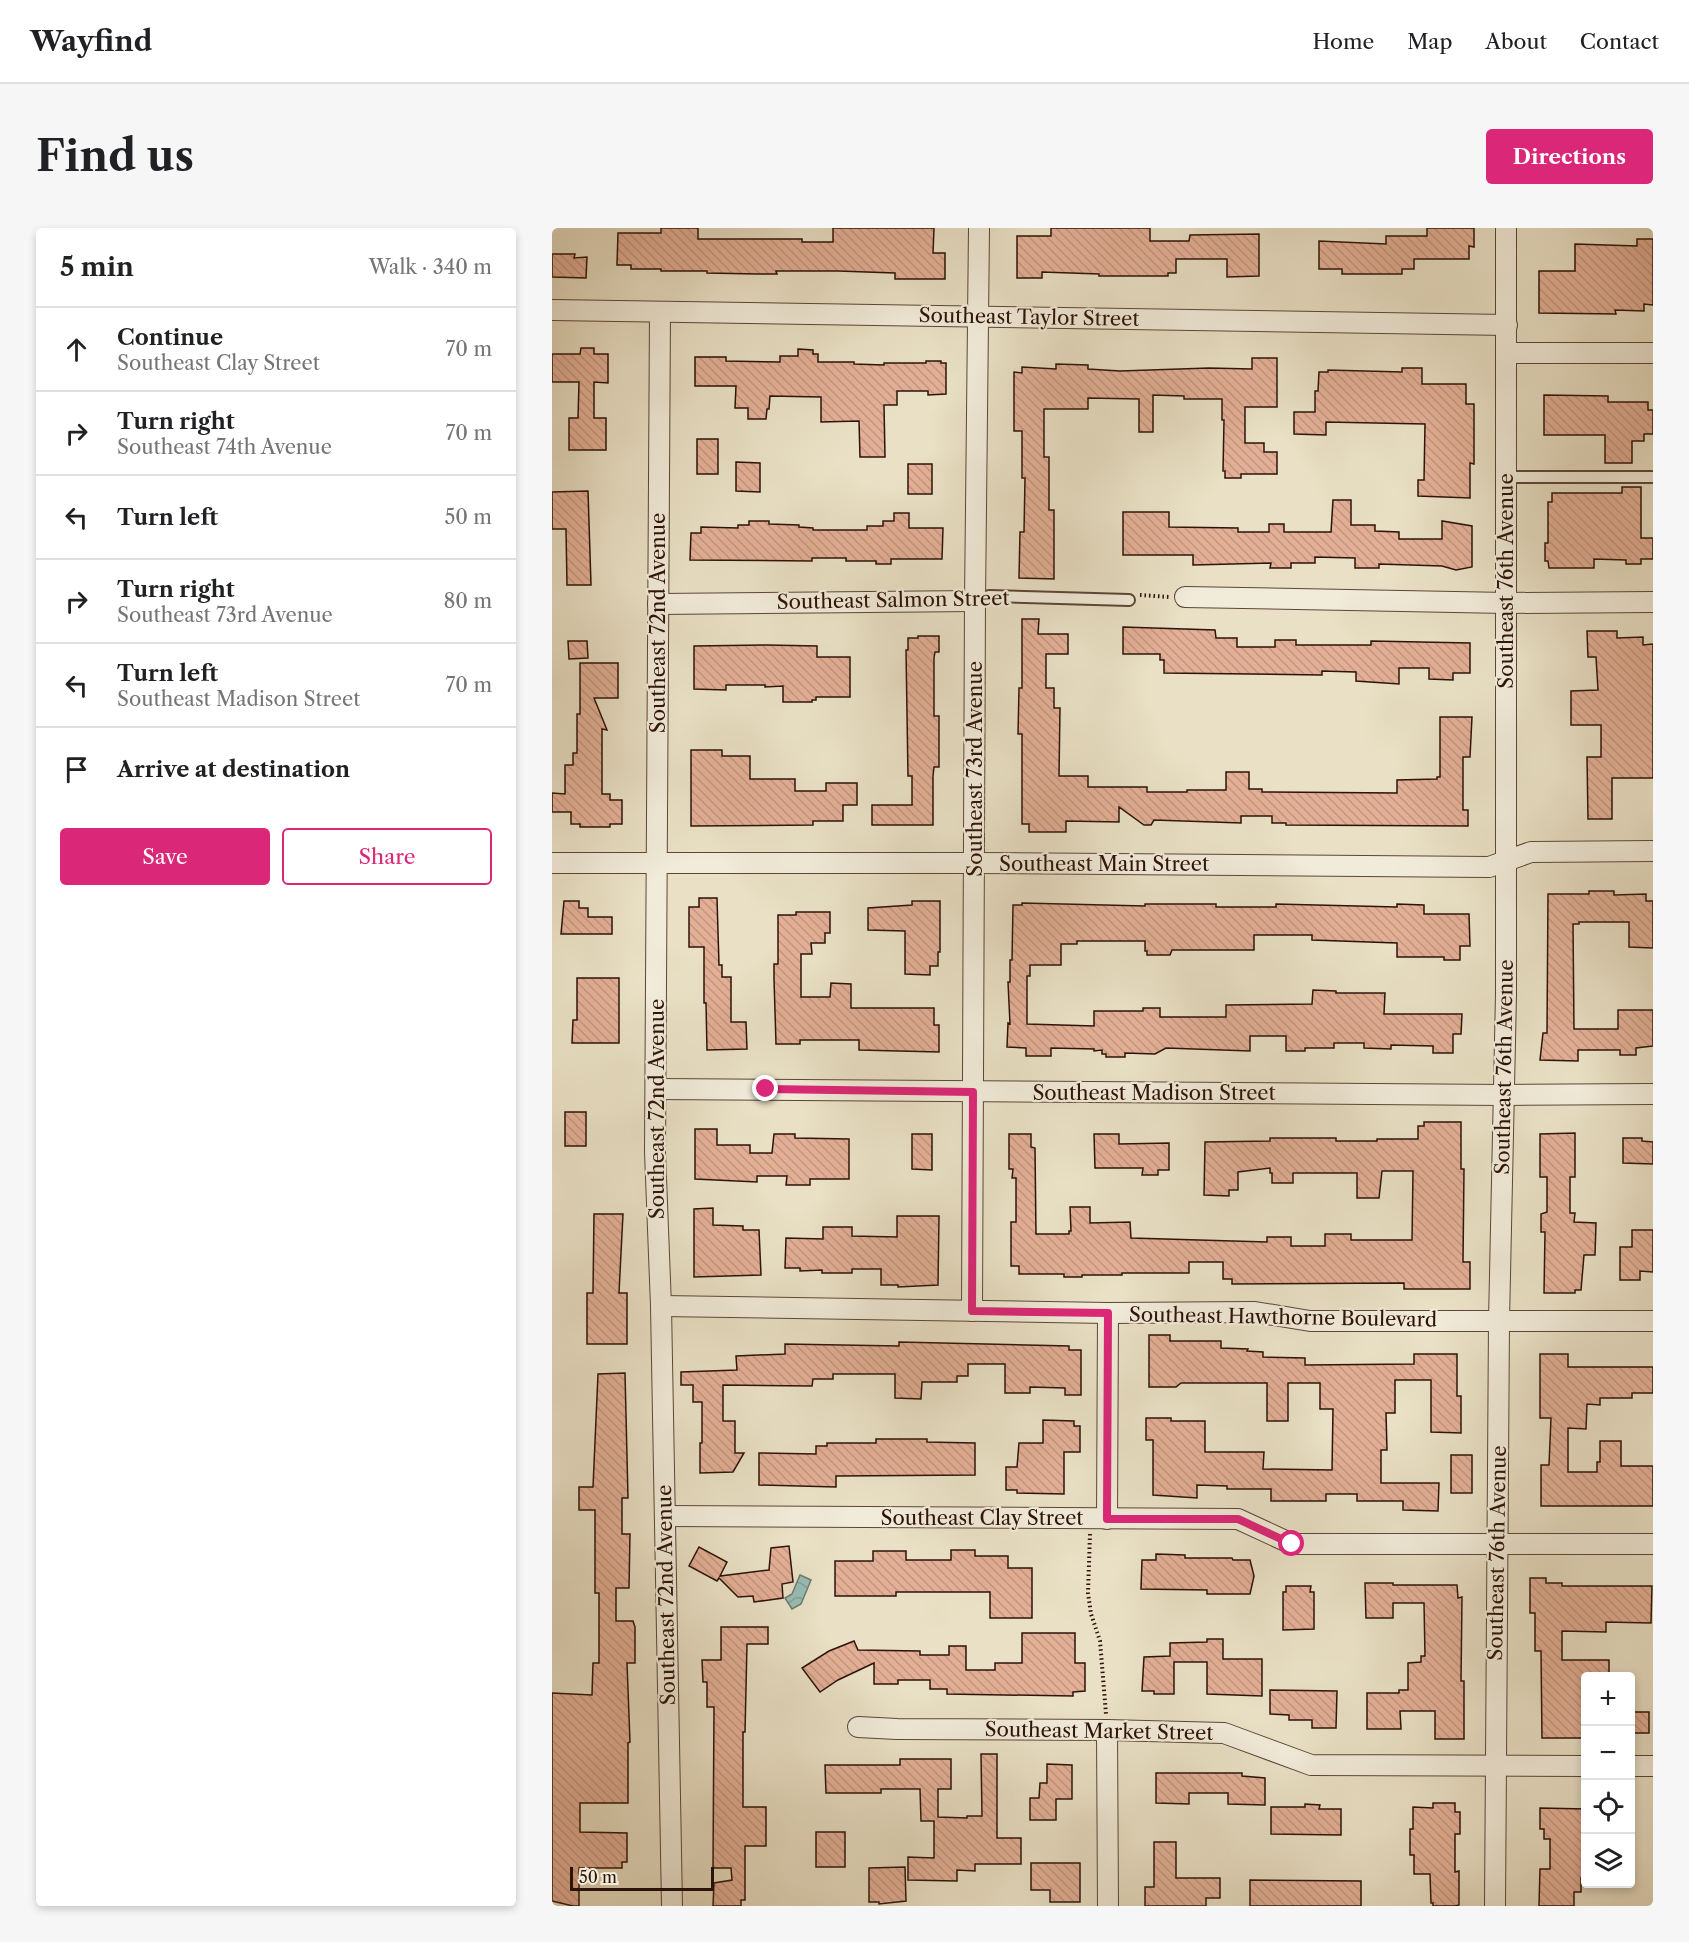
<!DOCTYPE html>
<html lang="en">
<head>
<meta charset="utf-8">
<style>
  body { margin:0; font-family:"Libre Caslon Text",serif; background:#f6f6f6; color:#202124 }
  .controls { position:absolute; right:18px; bottom:18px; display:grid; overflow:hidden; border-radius:6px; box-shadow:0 3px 9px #0003 }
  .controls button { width:54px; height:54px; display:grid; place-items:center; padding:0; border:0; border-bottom:2px solid #e0e0e0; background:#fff; color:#202124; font:30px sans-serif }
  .scale { position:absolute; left:18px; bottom:15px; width:144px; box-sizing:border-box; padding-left:6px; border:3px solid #2d1308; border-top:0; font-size:16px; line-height:21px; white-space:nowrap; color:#2d1308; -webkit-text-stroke:4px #f1ebd9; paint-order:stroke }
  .stop { position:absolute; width:18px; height:18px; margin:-14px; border:4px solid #db2777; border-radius:50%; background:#fff }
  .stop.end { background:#db2777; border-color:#fff; box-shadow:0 2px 6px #0008 }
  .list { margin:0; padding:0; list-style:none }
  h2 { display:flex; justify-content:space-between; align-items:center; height:78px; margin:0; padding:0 24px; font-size:26px }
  h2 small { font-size:20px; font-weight:400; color:#757577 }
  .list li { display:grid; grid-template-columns:39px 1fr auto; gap:18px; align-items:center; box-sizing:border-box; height:84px; padding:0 24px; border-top:2px solid #e0e0e0 }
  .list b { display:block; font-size:22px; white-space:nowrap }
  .list p { margin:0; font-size:20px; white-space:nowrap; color:#757577 }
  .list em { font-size:20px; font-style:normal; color:#757577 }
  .actions { display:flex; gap:12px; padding:18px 24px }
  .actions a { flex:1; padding:14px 0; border:2px solid #db2777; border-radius:6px; text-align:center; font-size:21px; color:#db2777 }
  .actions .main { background:#db2777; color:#fff }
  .icon { flex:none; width:33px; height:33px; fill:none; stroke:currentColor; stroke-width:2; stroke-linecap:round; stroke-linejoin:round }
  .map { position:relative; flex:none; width:1101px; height:1678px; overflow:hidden; border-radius:6px }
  header { display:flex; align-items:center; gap:36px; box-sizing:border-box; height:84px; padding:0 30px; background:#fff; border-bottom:2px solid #e0e0e0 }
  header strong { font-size:28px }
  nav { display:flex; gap:33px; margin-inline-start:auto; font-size:21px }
  .intro { display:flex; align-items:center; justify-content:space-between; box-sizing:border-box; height:144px; padding:0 36px }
  h1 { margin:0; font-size:42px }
  .button { padding:15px 27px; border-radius:6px; background:#db2777; color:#fff; font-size:21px; font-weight:700 }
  main { display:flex; gap:36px; padding:0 36px }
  aside { flex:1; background:#fff; border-radius:6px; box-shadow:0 3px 9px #0003 }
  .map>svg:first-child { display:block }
  .water { fill:url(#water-waves); stroke:#6d796f; stroke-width:1.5 }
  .building { fill:url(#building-back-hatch); stroke:#2d1308; stroke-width:1.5 }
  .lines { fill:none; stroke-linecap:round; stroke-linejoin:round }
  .service-casing { stroke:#5c4637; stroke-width:14 }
  .minor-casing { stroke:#5c4637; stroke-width:22 }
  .path { stroke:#2d1308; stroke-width:4; stroke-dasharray:1.5 3; stroke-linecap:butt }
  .service { stroke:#f1ebd9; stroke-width:10 }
  .minor { stroke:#f1ebd9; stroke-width:20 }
  .route { stroke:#db2777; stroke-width:8 }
  .labels { text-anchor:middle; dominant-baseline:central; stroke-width:4.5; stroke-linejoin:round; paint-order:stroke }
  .street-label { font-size:20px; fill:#2d1308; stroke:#f1ebd9 }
</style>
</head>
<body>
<header>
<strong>Wayfind</strong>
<nav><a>Home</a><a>Map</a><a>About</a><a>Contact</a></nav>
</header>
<div class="intro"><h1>Find us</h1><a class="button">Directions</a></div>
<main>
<aside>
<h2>5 min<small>Walk · 340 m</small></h2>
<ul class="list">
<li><svg class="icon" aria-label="ahead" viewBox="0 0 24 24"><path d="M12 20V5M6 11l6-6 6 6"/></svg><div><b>Continue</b><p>Southeast Clay Street</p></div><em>70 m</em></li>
<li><svg class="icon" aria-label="right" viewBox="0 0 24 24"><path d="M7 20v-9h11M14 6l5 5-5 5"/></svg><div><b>Turn right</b><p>Southeast 74th Avenue</p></div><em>70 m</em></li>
<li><svg class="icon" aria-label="left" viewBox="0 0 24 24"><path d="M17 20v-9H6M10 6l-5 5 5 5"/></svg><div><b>Turn left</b></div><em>50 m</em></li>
<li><svg class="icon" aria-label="right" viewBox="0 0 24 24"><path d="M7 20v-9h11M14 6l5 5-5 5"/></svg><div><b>Turn right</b><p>Southeast 73rd Avenue</p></div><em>80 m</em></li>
<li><svg class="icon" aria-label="left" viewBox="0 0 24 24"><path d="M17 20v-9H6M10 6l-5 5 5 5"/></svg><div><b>Turn left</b><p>Southeast Madison Street</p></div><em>70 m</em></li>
<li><svg class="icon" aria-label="arrive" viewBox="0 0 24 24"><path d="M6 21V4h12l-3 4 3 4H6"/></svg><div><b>Arrive at destination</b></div></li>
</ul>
<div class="actions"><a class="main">Save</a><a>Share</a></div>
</aside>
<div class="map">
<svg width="1101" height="1678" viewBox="0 0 1101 1678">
  <defs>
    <pattern id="water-waves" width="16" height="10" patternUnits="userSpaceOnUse" patternTransform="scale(1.5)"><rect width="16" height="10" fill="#97bdb3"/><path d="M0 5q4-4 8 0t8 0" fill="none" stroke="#82a298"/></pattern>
    <pattern id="building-back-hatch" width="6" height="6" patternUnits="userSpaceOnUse" patternTransform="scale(1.5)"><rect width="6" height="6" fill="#e3af96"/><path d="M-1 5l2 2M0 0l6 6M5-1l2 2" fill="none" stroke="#c39680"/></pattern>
  </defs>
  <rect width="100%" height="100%" fill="#e9e0c5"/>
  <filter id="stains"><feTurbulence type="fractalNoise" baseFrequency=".00333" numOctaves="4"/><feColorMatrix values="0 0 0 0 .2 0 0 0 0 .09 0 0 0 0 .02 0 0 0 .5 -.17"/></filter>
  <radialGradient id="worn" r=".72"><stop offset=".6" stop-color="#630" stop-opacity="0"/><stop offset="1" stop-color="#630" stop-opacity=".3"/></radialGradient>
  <path class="water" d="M248 1347 259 1352 249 1376 240 1381 233 1370 240 1366Z"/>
  <g class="building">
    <path d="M109 0H146V11H250V14H281V0H382L381 25H393V51H343V45L286 43H224L225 46H205L155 45V43H109V41H79V37H65L66 5H109Z"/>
    <path d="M499 0H598V13H637L638 7 707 6V48L675 49V31H624V45H616V48H547V46L490 44V50H465V8H499Z"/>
    <path d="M875 0H922V19L917 18V31H862V41H850V46H790V41H767V13L834 16V8H875Z"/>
    <path d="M1085 11H1101V77L1092 76V83L1063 82 1064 86 987 85V43H1023V16L1085 18Z"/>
    <path d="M0 26H23L22 30 35 29 34 50 0 49Z"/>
    <path d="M29 120H42V126H56V155L42 154V190H54V222H17V190H26L27 154H0V126H28Z"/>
    <path d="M246 121 261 122V126H266V134H302V136L332 137V135H374V133H389V135H394V166L376 167V163H345V177H332L333 229H308L307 193 269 194V169L218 168 217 181H215L214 191H196V180H183L184 158H143V129H174V133L228 134V128H246Z"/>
    <path d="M700 130H725V179H693V215H712V224H725V246H689V250H673V243H671L672 192H670V171H632V168L601 167V204H587V171L536 170V181H492V229H497V282H502V351L467 350 468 304H472L473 250H470V203H462V144L470 145V139L504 141V136L536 137V141L568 143 657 140 700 141Z"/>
    <path d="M850 140H870V156H914V176H922V236L918 235V270L866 268V252H872L873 196 774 194V207L742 206V184H763V163H766L767 144H776V142L850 144Z"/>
    <path d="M992 167 1056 168V174H1096V182H1101V206H1092V213H1080V235H1053V207H992Z"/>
    <rect x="145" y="211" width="21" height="35"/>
    <path d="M184 234 208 235V264L184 263Z"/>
    <rect x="356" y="236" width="24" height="30"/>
    <path d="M1070 259H1089V310H1101V331H1089V336H1074V332L1042 331V340H997L996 333H993V315H996V274H1000V265H1070Z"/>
    <path d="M36 263 39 357H15L14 301H0V264Z"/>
    <path d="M781 272H799V297H823V303L847 304V311H890V293L920 298V339L904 342 890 338 827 336V340H803V330L763 329V335H739V340H718L719 335 641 337V327H571V284H617V299L686 300V304H717V296H732V304H779Z"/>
    <path d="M342 285H357V300H391L390 331H339V336H324V333H294V330H260V333L138 332 139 305H149V299L186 300V297H197V293H217V296L247 297V299L261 300V302H315V298H331V293H342Z"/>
    <path d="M470 391H487L486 406H516V426H494V460H502V480H508L507 548H536V559H595V564H635V562H674V544H697V561H710V564L845 565V552L885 551V549H888V489H920L918 529H911V582H916V598L734 597V595H720V588H689V595L602 592 599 597H592L567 579V594L514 593V604H477V596H470V506H466L467 460H470Z"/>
    <path d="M571 399 663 402 664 410H685V419H723V412H744V417H819V413L918 415V445H901V452L877 451V440H847V456L804 453V444L770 443V447L612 445V432H608V426H571Z"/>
    <path d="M1035 403H1065V410L1091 409V417L1101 416V550H1060V591H1036L1035 529H1049V497H1019V463L1046 462 1044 429H1036Z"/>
    <path d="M366 408H387V424H383L382 430V488H387V539H382L381 548V597H320V577H360V548H356L354 422H356V410H366Z"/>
    <path d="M16 413H35L36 430 17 431Z"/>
    <path d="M214 417 265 418V429H298V469H264V472H260V474H231V458L213 459V457H174V462L142 461V418Z"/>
    <path d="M28 435H66V470H42L55 502 50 501V566H58V572H70V596H58V599H28V596H19V584H0V565L13 566V537H21V525H25V486H28Z"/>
    <path d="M139 522H170V528H198V551H243V563H274V555H305V577H291V593H261V597L139 598Z"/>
    <path d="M1037 663H1062V667L1094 666V673H1101V720L1077 719V694H1027V696H1021L1022 801H1066V782H1101V818L1084 820V827H1068V822H1026V833L988 832 991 805H995L996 666H1037Z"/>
    <path d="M147 670H165L167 737H170V749H179V794H194L195 821 155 822 154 775H152V719H137V679H147Z"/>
    <path d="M12 673H27V680H36V689H60V706H9Z"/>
    <path d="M360 673H388V724H386V738H378V747L353 746V703L316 702V680L360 677Z"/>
    <path d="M470 675 593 678V676H664V679H724V676L845 679V676L872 677V686H917L918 718H908V732H892V729H845V715L760 712V707H702V722H620L618 727H595V723H593V713H525V716H509V737H478V748H475V796L542 798V783H591V780H608V789H674V777L760 776 761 762 784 763V765H833L832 786H910L909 806H901V825H881V818L839 817V821L812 820V815H782V820H753V823H734V808H698V823L614 820 603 826 573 825V829H554V826H550V822L542 823V821L499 820V828H474V820L455 819 456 795 458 796 456 754H458V732H460L461 677H470Z"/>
    <path d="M244 684H278V705H273V715H259L260 726H249V769H278L279 755 299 756V780H382V797H387V824L307 822V812H248V816H224L222 751V736H226V687H244Z"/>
    <path d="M25 750H67V815H20L21 792H25Z"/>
    <rect x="13" y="884" width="21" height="34"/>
    <path d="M872 894H909V941H912L911 1034H918V1061H852V1055L680 1056V1051H671V1034H637V1045H570V1047H530V1049H512V1046H467V1038H459V994H464V950H460L461 941H457V906H479V919L483 920 484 1006H517V1003H519L518 979H538V995L578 994 579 1010 715 1014V1009H739V1018H773V1006H799V1012H860L861 943H830L827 970H805V945H741V955H720V945H718V940L686 944V962H677V968L652 967 653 914 718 913V910H784V913H825V911H866V898H872Z"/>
    <path d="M143 901H165V917H198V925H220L222 906H243V910L297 911V951H258V957H234L235 948H205V954L143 951Z"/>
    <path d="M1023 905V949H1018V985H1023L1022 994 1044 995 1043 1027H1032L1029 1062H1023V1065H992L993 1004H989V986L995 984V949H988V906Z"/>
    <path d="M360 906H380V942L360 941Z"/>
    <path d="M542 906H567V916L617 915V942H606V947H590L591 940H543Z"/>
    <path d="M1071 910H1090V913L1101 914V936L1071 935Z"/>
    <path d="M161 980V997L191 998V1002H207L209 1047 142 1049V981Z"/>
    <path d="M42 986H71L67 1065H75V1116H35V1065H41Z"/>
    <path d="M345 988H387L386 1057 346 1059V1057H329V1041H300V1045H270V1042L248 1043V1040H233L234 1010 271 1011V999H300V1008L345 1009Z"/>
    <path d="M1080 1002H1101V1044L1088 1043V1052H1068V1019H1080Z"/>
    <path d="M597 1107H618V1113H669V1120L696 1121 695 1123 711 1124V1129L753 1130V1137L862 1136V1126H905V1168H909V1205L879 1204V1152H843V1185H834L835 1222H829V1255H887L886 1283 851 1282V1273H805V1266H774V1273H719V1261H675V1258L645 1257V1270L601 1267V1212H594V1190H619V1193H653V1224H712L711 1241 780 1242 781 1181H768V1155H736V1193H715V1155H629L624 1159H597Z"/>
    <path d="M347 1114 517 1118V1122H529V1167H513V1160L478 1159V1165H453V1136H416V1148H405V1154H370L369 1171 343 1170V1146H281V1151H261L260 1158 171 1157V1193H183V1225H192L181 1244 148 1245V1215H150V1174H141V1157H129V1144L185 1142 184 1128 233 1126V1116L347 1118Z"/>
    <path d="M988 1126H1016V1139H1101V1165H1080V1170H1048V1177L1035 1176 1034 1201 1016 1200V1244H1045V1234H1048V1213H1069V1238H1101V1278H989V1237H997L999 1190H988Z"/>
    <path d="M73 1145 76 1270H70V1306H78L77 1360H64V1393H81L83 1399V1435H75L78 1514 76 1515V1575H28V1604L75 1605V1634H70V1640H27V1678H21L0 1673V1465L40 1467 41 1435H47V1365H43V1282H27V1259H41L46 1146Z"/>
    <path d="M491 1192 522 1193V1198H528V1224H512V1266L465 1265V1262H454V1239H465L467 1215H491Z"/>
    <path d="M324 1211H375V1214L423 1215V1247L284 1248V1259L207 1257V1225L264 1226V1218H275V1215H324Z"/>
    <rect x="899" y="1227" width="21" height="38"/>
    <path d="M237 1318 241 1354 230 1356 231 1370 202 1374 201 1368 186 1369 167 1350 165 1353 137 1338 147 1319 175 1334 168 1348 217 1342 219 1320Z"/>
    <path d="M399 1322H423V1328H456V1340H480V1390H438V1364H344V1368H283V1333H321V1323H354V1332H399Z"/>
    <path d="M604 1326 633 1327V1330H680L681 1332H698L702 1348 698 1366H655V1362L589 1361 590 1332H604Z"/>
    <path d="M978 1350H994V1355H1010V1358H1100L1099 1395 1054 1394V1404L1010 1403V1432H1057V1449H1034V1510H990L989 1423H983V1385H978Z"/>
    <path d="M813 1355H841V1357H905L906 1370 910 1369 909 1453H912V1511H883V1483H848L849 1501H815V1465H847V1462H856V1435L869 1434V1428H873L872 1375H841V1390H814Z"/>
    <path d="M734 1358H759L758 1364H762V1401L731 1402V1364H734Z"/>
    <path d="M169 1399H216V1416H195L193 1504H191V1579H214V1618H193V1672H189V1678H161L162 1655 180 1652 179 1640H161L162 1479H155V1454H151L150 1432H169Z"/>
    <path d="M470 1405H523V1435H533V1463L521 1464V1468L395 1466V1461H378V1452H346V1456H322V1435L286 1452 268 1464 250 1440 277 1423 302 1413 306 1422 368 1423V1427H397V1418H414V1442H443V1435H470Z"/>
    <path d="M655 1411H671V1431H710V1468L655 1466V1434H622V1466H602V1463H590L592 1429 618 1428V1415L655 1414Z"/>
    <path d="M718 1462 785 1463 784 1500H760V1492H737V1487L718 1486Z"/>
    <rect x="1078" y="1484" width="19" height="21"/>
    <path d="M429 1526H445V1610H469V1636H423V1643L405 1642V1653L356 1652V1629L382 1630V1593H369L368 1561H329V1565H274L273 1537H348V1531H399V1561H386V1589L415 1590V1588H430Z"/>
    <path d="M495 1536 520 1537V1571H504V1592H478V1570H487L488 1555H495Z"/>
    <path d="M604 1545H690V1548L713 1550V1577L676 1576V1565H637V1576L604 1575Z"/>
    <path d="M881 1575H903V1584H908V1606H903V1644L907 1643V1677L903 1678H881V1675H879L878 1646H862V1627H858V1601H861V1579L881 1580Z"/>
    <path d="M753 1576 768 1577 767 1581H789V1607L719 1606V1579H753Z"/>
    <path d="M988 1580 1034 1581V1650H1029V1664H1022V1678H987L988 1641H998V1611H992V1601H988Z"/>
    <rect x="264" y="1604" width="29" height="35"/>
    <path d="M602 1614H624V1650H668V1670H654V1678H593V1659H602Z"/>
    <path d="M479 1635H528V1674H498V1662H479Z"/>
    <path d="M353 1639 354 1673 327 1676V1674H317V1640Z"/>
    <path d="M698 1652 809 1653V1678H698Z"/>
  </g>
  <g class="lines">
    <defs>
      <g id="service">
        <path d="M955 249H1101"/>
        <path d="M423 373 437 368 577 372"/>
      </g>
      <g id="minor">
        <path d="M0 82 955 97"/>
        <path d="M108 84 103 924 109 1078 120 1678"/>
        <path d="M955 125H1101"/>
        <path d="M633 369 955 375 1101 374"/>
        <path d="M106 376 423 373"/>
        <path d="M0 635H423L937 639 979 624 1101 623"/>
        <path d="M104 861 953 867 1101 866"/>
        <path d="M109 1078 556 1085 703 1084 758 1093H1101"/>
        <path d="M420 1083 423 373 427 0"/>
        <path d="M113 1288 686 1291 740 1316H1101"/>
        <path d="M555 1291 556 1085"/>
        <path d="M306 1499 345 1501 555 1502 672 1505 759 1537 1034 1538"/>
        <path d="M555 1502 556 1678"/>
        <path d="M1078 1538H1101"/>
        <path d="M943 1678 947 1093 954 766V0"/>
      </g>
    </defs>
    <use href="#service" class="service-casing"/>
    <use href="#minor" class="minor-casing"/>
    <g class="path">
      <path d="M588 367 617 369"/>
      <path d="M538 1306 536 1365 539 1386 548 1413 554 1486"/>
    </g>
    <use href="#service" class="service"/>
    <use href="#minor" class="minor"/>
  </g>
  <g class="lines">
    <path class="route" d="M214 861 421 864 420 1083 556 1085 555 1291H686L740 1316"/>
  </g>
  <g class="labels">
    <g class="street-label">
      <text transform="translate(477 89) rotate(1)">Southeast Taylor Street</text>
      <text transform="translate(954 353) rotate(-90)">Southeast 76th Avenue</text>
      <text transform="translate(341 372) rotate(-1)">Southeast Salmon Street</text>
      <text transform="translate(106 395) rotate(-90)">Southeast 72nd Avenue</text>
      <text transform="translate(423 541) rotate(-90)">Southeast 73rd Avenue</text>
      <text x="552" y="636">Southeast Main Street</text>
      <text transform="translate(952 839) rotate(-89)">Southeast 76th Avenue</text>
      <text x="602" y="865">Southeast Madison Street</text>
      <text transform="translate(105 881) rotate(-90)">Southeast 72nd Avenue</text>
      <text transform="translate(731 1089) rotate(1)">Southeast Hawthorne Boulevard</text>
      <text x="430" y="1290">Southeast Clay Street</text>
      <text transform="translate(945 1325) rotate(-89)">Southeast 76th Avenue</text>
      <text transform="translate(114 1367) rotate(-91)">Southeast 72nd Avenue</text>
      <text transform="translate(547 1503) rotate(1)">Southeast Market Street</text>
    </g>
  </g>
  <rect width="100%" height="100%" filter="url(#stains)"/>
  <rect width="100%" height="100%" fill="url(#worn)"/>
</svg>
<div class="controls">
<button>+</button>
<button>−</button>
<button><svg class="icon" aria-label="locate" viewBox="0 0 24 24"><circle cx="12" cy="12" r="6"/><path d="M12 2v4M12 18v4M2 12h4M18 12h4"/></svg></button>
<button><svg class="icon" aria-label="layers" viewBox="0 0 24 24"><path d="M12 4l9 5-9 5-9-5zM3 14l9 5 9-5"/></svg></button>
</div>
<div class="scale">50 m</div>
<div class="stop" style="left:740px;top:1316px"></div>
<div class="stop end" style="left:214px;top:861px"></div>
</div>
</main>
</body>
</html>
